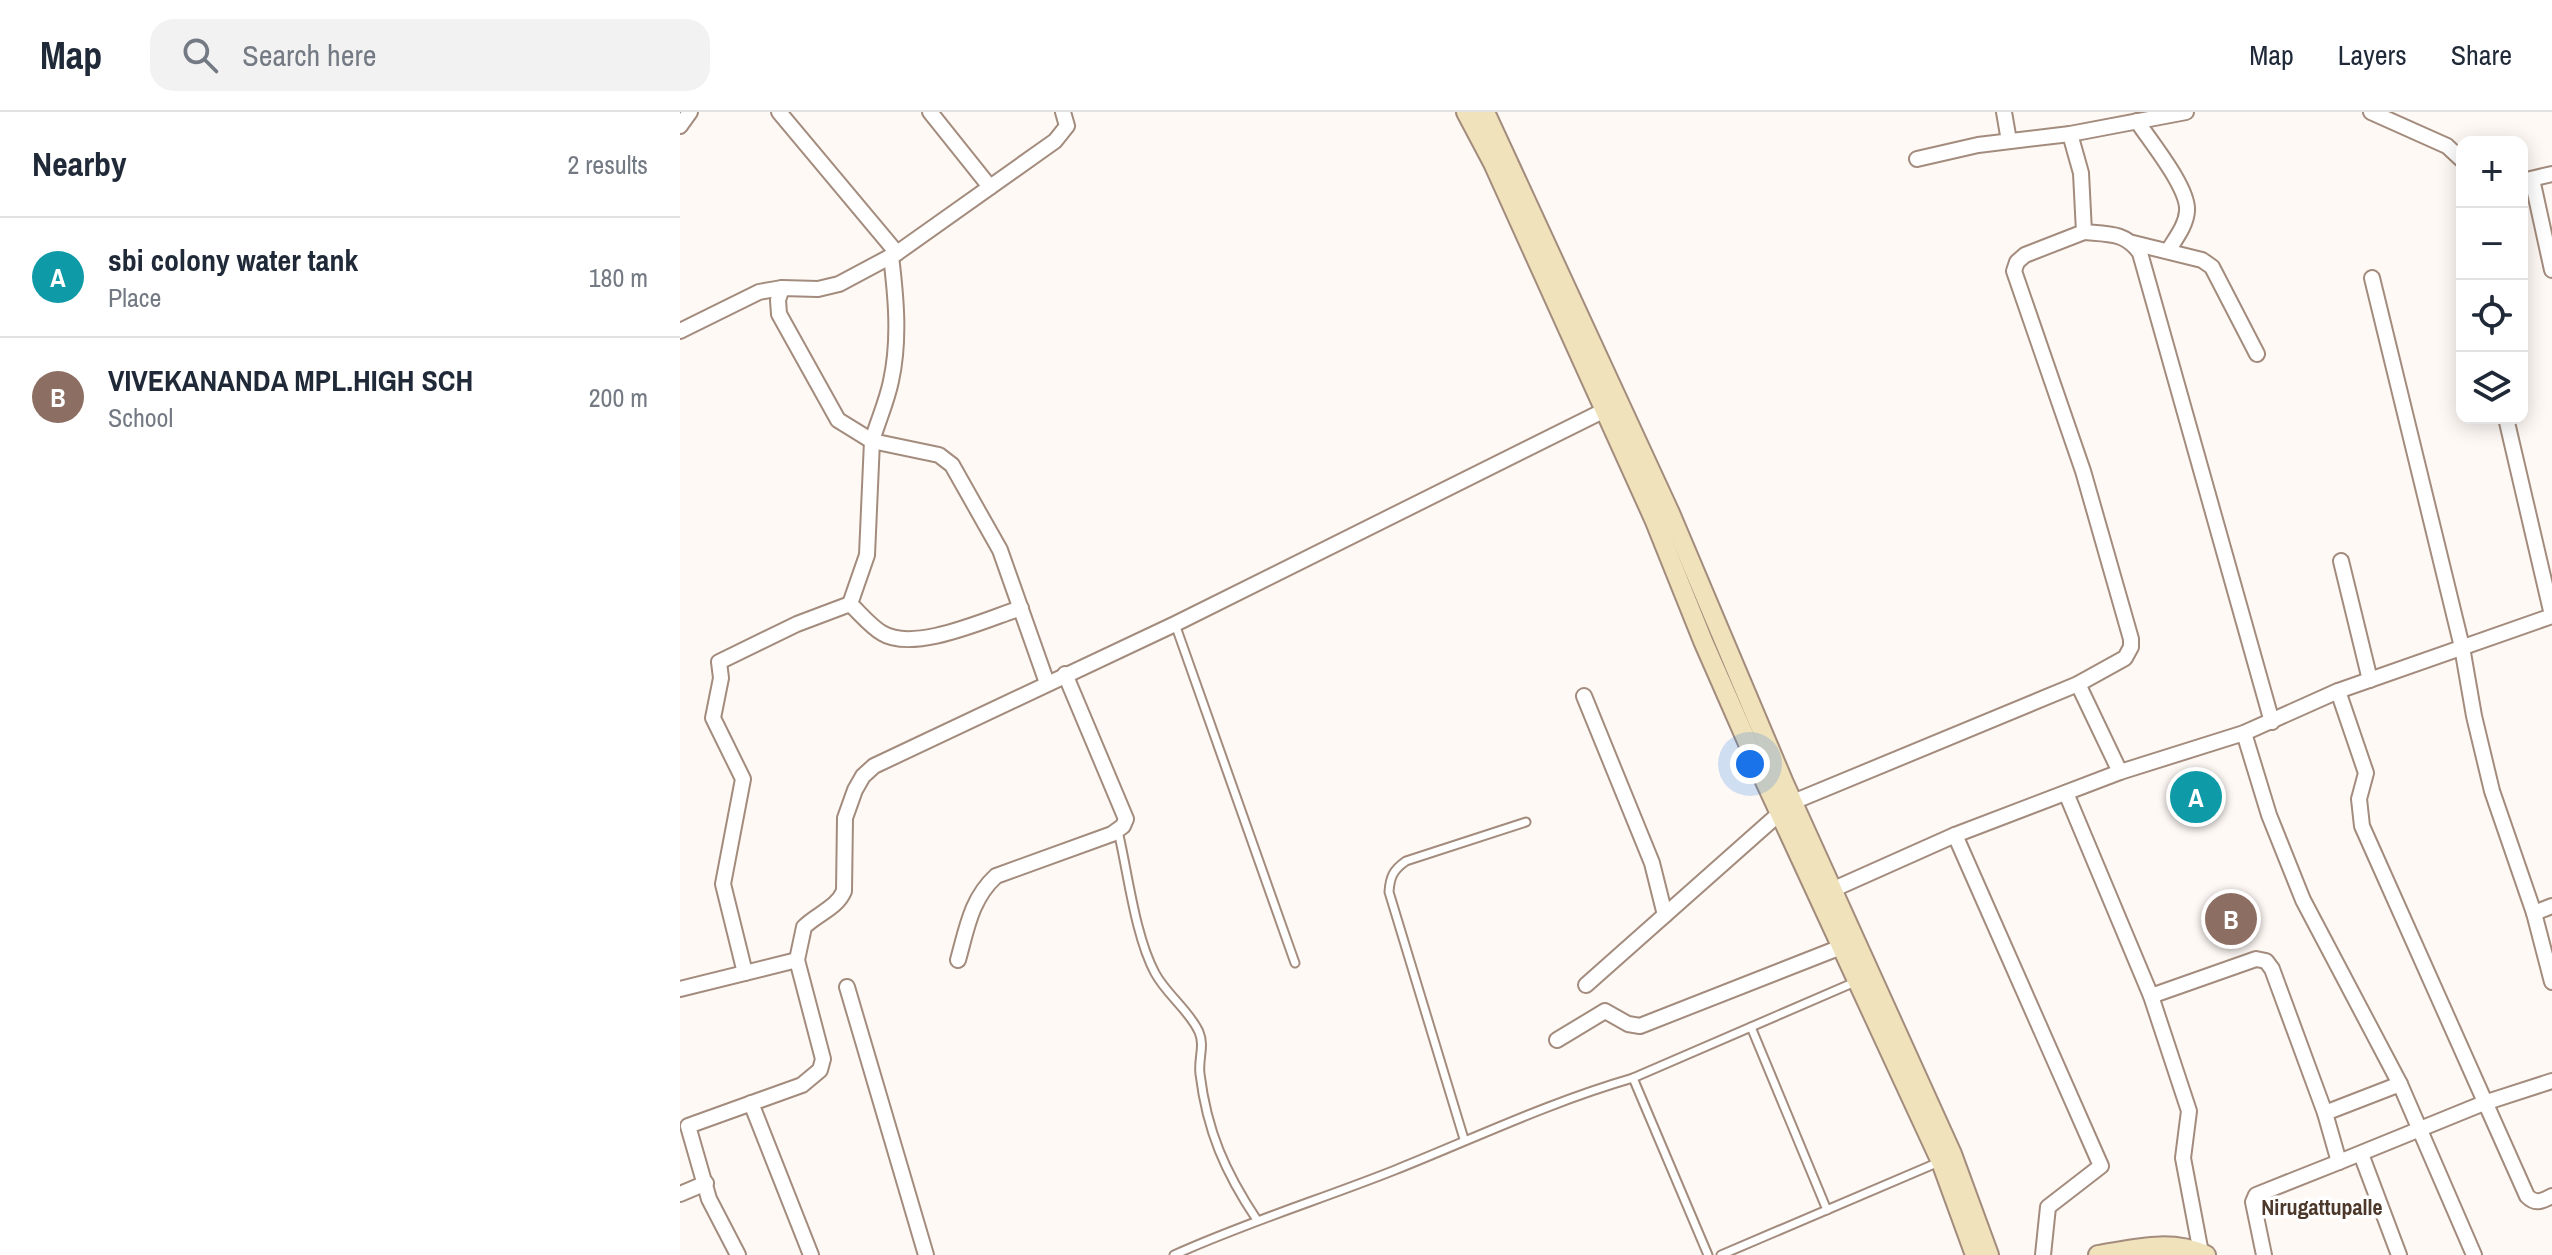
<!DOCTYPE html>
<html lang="en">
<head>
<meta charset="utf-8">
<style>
  body { margin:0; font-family:"Archivo Narrow",sans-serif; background:#f2f2f3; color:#1f2937 }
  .controls { position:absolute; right:24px; top:24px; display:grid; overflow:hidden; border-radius:16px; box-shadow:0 4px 20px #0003 }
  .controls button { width:72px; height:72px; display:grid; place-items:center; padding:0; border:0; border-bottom:2px solid #e0e1e3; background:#fff; color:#1f2937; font:40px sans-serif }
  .you { position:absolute; left:1070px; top:652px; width:28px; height:28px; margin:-20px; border:6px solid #fff; border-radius:50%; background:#1a73e8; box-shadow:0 0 0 12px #1a73e833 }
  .badge { display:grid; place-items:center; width:52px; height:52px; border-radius:50%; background:#2563eb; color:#fff; font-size:26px; font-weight:700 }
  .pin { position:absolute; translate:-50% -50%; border:4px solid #fff; box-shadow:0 2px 8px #0006 }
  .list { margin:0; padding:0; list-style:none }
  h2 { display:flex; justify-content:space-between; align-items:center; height:104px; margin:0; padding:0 32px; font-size:34px }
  h2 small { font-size:26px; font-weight:400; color:#747a83 }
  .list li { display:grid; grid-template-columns:52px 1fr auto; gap:24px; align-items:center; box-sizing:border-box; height:120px; padding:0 32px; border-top:2px solid #e0e1e3 }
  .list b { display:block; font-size:30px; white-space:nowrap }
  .list p { margin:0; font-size:26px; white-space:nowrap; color:#747a83 }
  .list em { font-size:26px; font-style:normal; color:#747a83 }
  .icon { flex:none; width:44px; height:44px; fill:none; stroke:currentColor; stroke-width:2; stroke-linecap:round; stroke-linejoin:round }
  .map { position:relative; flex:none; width:1872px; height:1143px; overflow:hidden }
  header { display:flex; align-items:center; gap:48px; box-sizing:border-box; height:112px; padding:0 40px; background:#fff; border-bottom:2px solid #e0e1e3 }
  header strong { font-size:38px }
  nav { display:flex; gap:44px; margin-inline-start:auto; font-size:28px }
  .search { width:560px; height:72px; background:#f2f2f3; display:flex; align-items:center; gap:20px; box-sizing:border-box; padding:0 28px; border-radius:24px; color:#747a83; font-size:30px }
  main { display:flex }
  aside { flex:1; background:#fff }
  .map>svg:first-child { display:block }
  .building { fill:#806c7e }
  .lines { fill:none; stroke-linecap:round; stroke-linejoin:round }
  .lane-casing { stroke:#a38c7d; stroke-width:11 }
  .street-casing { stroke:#a38c7d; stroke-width:18 }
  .secondary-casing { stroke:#a38c7d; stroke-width:22 }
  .lane { stroke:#fff; stroke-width:7 }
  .street { stroke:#fff; stroke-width:14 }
  .secondary { stroke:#f0e2ba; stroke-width:18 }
  .labels { text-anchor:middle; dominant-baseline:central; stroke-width:7; stroke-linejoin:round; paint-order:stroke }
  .neighbourhood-label { font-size:22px; font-weight:bold; fill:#4c392b; stroke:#fff }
</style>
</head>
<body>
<header>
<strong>Map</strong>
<div class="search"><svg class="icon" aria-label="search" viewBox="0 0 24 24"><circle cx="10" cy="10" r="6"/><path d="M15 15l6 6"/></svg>Search here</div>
<nav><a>Map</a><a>Layers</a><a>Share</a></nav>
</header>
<main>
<aside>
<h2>Nearby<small>2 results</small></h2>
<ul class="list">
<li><span class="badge" style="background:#0f9aa8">A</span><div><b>sbi colony water tank</b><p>Place</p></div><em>180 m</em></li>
<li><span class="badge" style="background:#8d6e63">B</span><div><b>VIVEKANANDA MPL.HIGH SCH</b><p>School</p></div><em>200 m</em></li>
</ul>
</aside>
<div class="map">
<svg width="1872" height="1143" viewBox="0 0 1872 1143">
  <rect width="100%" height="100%" fill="#fef9f5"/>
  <circle class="building" cx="1516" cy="687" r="21"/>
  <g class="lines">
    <defs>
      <g id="lane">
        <path d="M495 512 615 851"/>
        <path d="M438 719C448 761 455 824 475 861 486 882 509 898 519 920 525 934 518 947 520 962 527 1019 545 1060 577 1108"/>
        <path d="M1071 915 1147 1098"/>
        <path d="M953 966 1175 870"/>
        <path d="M784 1027 709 780C710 765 713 758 726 749L846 710"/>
        <path d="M494 1143C567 1110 642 1087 715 1058 795 1026 870 990 953 966L1028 1143"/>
        <path d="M1041 1143 1259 1050"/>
      </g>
      <g id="street">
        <path d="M99 0 217 141"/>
        <path d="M250 0 310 75"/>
        <path d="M1324 0 1329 29"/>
        <path d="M1691 0 1767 34 1782 48"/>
        <path d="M1457 9C1470 29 1509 76 1507 99 1506 114 1495 127 1488 139"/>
        <path d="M0 14 10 0"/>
        <path d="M1390 22 1401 61 1404 120C1427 122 1446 120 1460 141L1592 610"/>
        <path d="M1237 47 1298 33 1390 22 1506 0"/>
        <path d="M1852 67 1872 158"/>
        <path d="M1842 69 1872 62"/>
        <path d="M1453 131 1522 148 1532 155 1577 242"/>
        <path d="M1692 166 1782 535 1794 604 1812 679 1854 801 1872 870"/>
        <path d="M102 176 98 188 99 202 158 308 192 329C198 309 207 289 211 269 220 228 216 185 211 144"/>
        <path d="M0 219 79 180 102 176 138 177 159 172 217 141 375 29 387 14 383 0"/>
        <path d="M1826 306 1872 503"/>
        <path d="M1661 449 1690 568"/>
        <path d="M170 492 187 443 192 329 259 343 272 353 320 438 367 571"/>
        <path d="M1398 572 1440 660"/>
        <path d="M1658 579 1686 661 1679 687 1682 714 1847 1084C1856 1093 1862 1089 1872 1084"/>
        <path d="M904 584 972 751 985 803"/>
        <path d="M1564 621 1589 703 1623 788 1720 972 1794 1143"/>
        <path d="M1386 681 1471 884 1509 999 1503 1046 1521 1141"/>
        <path d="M1113 690 1398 572 1445 546 1451 535V527L1403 359 1334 159 1337 150 1345 143 1404 120"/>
        <path d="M1275 723 1421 1054 1368 1095 1363 1143"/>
        <path d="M1145 781 1275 723 1440 660 1564 621 1658 579 1872 504"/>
        <path d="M1854 801 1872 794"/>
        <path d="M278 848C287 816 291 787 316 764L432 722 443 714 446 707 385 562"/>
        <path d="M65 861 43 772 63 667 33 606 41 566 39 550 117 512 170 492C180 501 190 514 202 521 234 541 307 507 341 496"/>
        <path d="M906 873 1101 700"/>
        <path d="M167 875 246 1143"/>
        <path d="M0 877 117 848"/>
        <path d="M1471 884 1576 847 1586 849 1592 857 1645 1001 1659 1050 1804 991 1872 969"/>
        <path d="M877 928 925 899 948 912 960 914 1161 835"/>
        <path d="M71 991 131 1143"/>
        <path d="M1645 1001 1720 972"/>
        <path d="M1681 1042 1719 1143"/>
        <path d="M0 1082 26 1071"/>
        <path d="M58 1143 29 1087 8 1014 122 973 140 958 143 947 117 848 124 815C137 802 157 796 164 779L165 706 175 678 183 664 194 654 495 512 931 295"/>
        <path d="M1584 1143 1573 1090 1576 1083 1659 1050"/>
      </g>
      <g id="secondary">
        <path d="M786 0 813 51 974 407 1023 529 1077 652 1261 1050 1295 1143"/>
        <path d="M805 0 990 401 1104 671 1272 1042 1309 1143"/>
        <path d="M1418 1143C1455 1137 1490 1127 1526 1143"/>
      </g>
    </defs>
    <use href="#lane" class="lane-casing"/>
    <use href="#street" class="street-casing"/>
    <use href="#secondary" class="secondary-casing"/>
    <use href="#lane" class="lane"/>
    <use href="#street" class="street"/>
    <use href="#secondary" class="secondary"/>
  </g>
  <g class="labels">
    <g class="neighbourhood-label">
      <text x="1642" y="1095">Nirugattupalle</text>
    </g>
  </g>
</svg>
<div class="controls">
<button>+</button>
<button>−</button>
<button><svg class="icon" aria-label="locate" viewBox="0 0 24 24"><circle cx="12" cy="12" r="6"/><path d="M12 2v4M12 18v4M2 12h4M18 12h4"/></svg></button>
<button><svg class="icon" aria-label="layers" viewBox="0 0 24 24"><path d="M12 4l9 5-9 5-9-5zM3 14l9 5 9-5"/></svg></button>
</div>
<div class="you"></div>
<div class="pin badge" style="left:1516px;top:685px;background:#0f9aa8">A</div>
<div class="pin badge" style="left:1551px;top:807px;background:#8d6e63">B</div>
</div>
</main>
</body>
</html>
